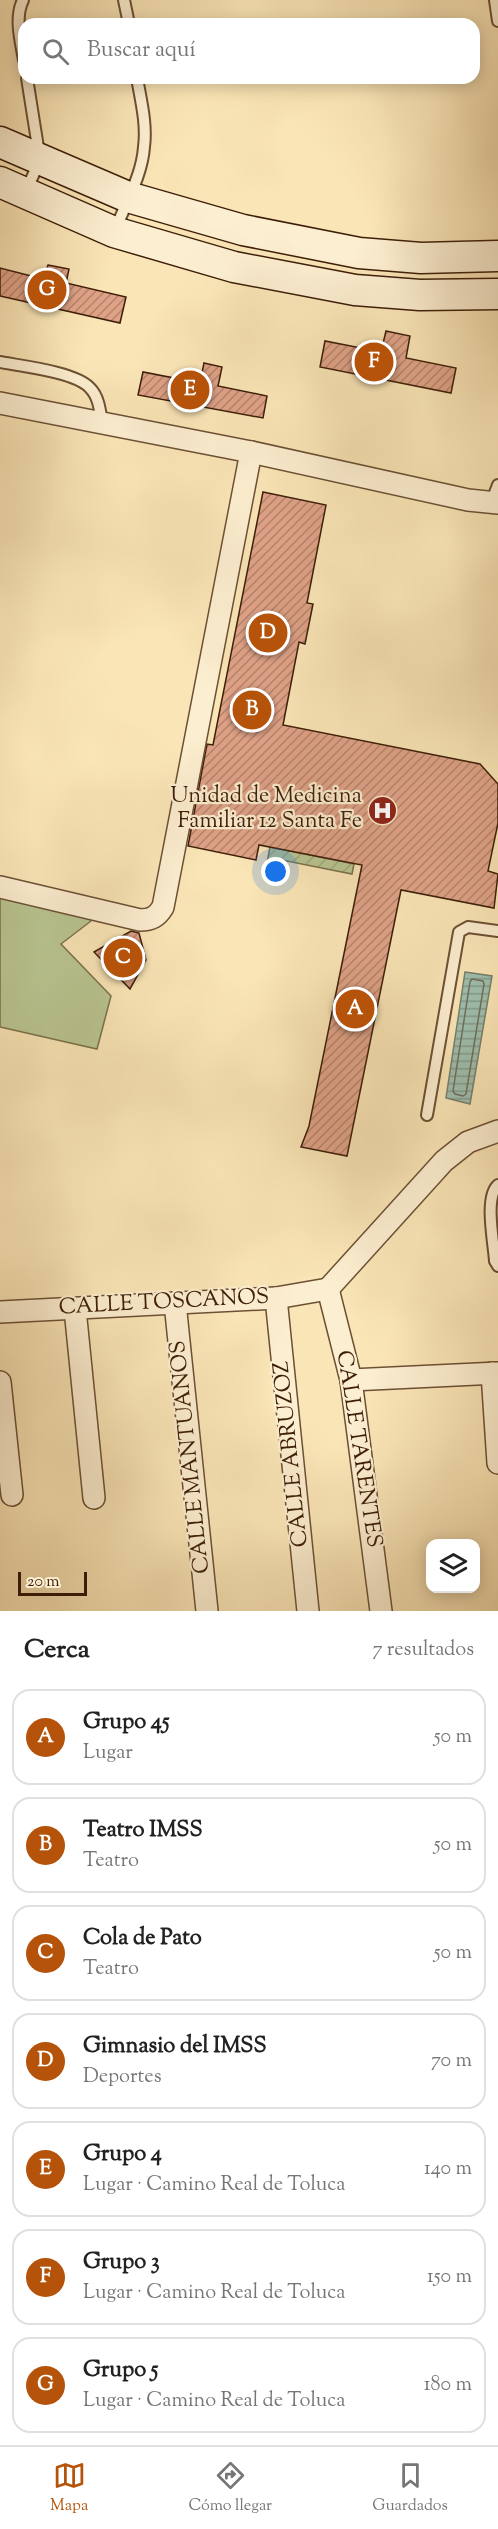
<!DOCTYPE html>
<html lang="es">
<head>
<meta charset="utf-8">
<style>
  body { margin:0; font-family:"Sorts Mill Goudy",serif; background:#f2f2f2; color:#222 }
  .controls { position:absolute; right:18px; bottom:18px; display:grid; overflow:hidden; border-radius:12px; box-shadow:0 3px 15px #0003 }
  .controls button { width:54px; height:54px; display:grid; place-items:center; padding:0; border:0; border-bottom:2px solid #e0e0e0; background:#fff; color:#222; font:30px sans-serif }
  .scale { position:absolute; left:18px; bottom:15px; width:69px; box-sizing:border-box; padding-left:6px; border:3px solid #3d1e08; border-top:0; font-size:16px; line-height:21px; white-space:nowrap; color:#3d1e08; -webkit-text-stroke:4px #fceed0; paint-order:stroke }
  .you { position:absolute; left:276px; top:872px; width:21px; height:21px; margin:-15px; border:4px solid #fff; border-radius:50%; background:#1a73e8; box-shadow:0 0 0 9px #1a73e833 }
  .badge { display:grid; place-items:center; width:39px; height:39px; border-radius:50%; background:#b45309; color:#fff; font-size:20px; font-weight:700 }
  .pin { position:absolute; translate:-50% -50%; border:3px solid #fff; box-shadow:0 2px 6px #0006 }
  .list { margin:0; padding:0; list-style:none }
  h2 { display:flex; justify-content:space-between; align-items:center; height:78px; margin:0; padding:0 24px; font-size:26px }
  h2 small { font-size:20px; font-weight:400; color:#767676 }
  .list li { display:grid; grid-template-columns:39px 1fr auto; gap:18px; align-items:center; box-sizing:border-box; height:96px; margin:0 12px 12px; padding:0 12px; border:2px solid #e0e0e0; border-radius:18px }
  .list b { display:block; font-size:22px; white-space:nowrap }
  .list p { margin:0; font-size:20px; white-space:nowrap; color:#767676 }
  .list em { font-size:20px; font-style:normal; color:#767676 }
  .icon { flex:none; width:33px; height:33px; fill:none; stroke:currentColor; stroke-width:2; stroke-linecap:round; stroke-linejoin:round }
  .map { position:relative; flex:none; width:498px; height:1611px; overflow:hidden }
  .search { position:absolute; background:#fff; box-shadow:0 3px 15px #0003; left:18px; right:18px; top:18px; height:66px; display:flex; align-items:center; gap:15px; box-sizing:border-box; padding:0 21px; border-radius:18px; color:#767676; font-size:22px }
  .sheet { height:834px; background:#fff }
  nav { display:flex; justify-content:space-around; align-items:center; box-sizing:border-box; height:84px; border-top:2px solid #e0e0e0; background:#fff; font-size:16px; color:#767676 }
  nav a { display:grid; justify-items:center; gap:3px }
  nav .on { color:#b45309 }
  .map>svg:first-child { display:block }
  .park { fill:#b9c692; stroke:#7b724d; stroke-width:1.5 }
  .garden { fill:url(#garden-furrows); stroke:#7b724d; stroke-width:1.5 }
  .water { fill:url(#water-rules); stroke:#777f6c; stroke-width:1.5 }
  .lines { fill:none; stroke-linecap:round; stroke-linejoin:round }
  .shore { stroke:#6e6e5b; stroke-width:1.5 }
  .building { fill:url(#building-hatch); stroke:#3d1e08; stroke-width:1.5 }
  .service-casing { stroke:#6c5034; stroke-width:14 }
  .minor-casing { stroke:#6c5034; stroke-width:24 }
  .secondary-casing { stroke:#3d1e08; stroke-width:33 }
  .service { stroke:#fceed0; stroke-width:10 }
  .minor { stroke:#fceed0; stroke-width:21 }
  .secondary { stroke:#fceed0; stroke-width:30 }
  .labels { text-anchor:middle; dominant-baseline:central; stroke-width:4.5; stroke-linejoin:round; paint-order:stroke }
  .poi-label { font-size:22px; fill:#3d1e08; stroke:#fceed0; text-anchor:end }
  .street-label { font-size:22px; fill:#3d1e08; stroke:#fceed0 }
</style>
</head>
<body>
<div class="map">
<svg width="498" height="1611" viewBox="0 0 498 1611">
  <defs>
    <pattern id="garden-furrows" width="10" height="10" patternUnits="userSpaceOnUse" patternTransform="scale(1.5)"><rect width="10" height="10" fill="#b9c692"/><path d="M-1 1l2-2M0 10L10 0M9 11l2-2" fill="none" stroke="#a0aa7c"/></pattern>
    <pattern id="water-rules" width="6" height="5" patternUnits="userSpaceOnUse" patternTransform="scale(1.5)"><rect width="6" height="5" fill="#9ebfae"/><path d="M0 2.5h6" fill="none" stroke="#829b8c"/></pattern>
    <pattern id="building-hatch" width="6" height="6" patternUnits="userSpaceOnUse" patternTransform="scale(1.5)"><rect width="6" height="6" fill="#dfa287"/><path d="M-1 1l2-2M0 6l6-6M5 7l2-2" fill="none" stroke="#b6836c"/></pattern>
  </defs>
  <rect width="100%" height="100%" fill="#fae5b6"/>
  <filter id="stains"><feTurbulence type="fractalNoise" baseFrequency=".00333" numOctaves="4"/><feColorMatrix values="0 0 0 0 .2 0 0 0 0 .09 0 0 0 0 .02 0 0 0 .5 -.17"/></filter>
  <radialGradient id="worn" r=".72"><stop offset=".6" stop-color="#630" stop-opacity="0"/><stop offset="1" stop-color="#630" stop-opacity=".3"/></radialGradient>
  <path class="park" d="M0 884 90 906 91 921 61 944 111 996 97 1049 0 1027Z"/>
  <path class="garden" d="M270 847 354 864 352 874 282 860 280 865 267 863Z"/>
  <path class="water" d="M465 972 492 976 470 1104 446 1098Z"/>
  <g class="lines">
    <path class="shore" d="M472 979 483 981 484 984 466 1094 463 1096 455 1094 453 1091 470 982Z"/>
  </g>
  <g class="building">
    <path d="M48 265 69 269 66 283 126 297 120 323 0 296V268L43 279Z"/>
    <path d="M386 331 410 336 406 358 456 368 451 393 320 367 325 341 381 352Z"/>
    <path d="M204 363 222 367 218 386 267 396 263 418 138 395 143 372 200 383Z"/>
    <path d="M263 492 326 505 307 603 313 604 305 644 299 642 283 725 480 764 498 784V823L488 871 498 874 494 908 401 890 347 1156 301 1147 309 1126 362 865 259 845 256 860 188 846 207 744 213 745Z"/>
    <path d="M131 931 139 933 146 960 130 989 94 952Z"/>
  </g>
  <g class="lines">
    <defs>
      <g id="service">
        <path d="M23 0C14 18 21 42 24 60"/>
        <path d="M124 0 129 24"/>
        <path d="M495 0 498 21"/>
        <path d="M26 191 40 160 27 78"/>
        <path d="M115 231C125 204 142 176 144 147 147 124 141 101 137 78"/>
        <path d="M0 362C21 366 76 372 90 388 99 397 100 411 102 423"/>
        <path d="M491 503 498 485"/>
        <path d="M427 1115 459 932 468 927 498 931"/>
        <path d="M498 1185C484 1197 494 1243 495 1261L498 1266"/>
      </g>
      <g id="minor">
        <path d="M0 403 251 452 468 500 498 503"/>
        <path d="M0 887 140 920C151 920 157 917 163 907L251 452"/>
        <path d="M328 1289 351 1380 381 1611"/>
        <path d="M328 1289 444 1161 468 1142 498 1131"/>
        <path d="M276 1298 308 1611"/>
        <path d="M175 1303 207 1611"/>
        <path d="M75 1309 94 1498"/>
        <path d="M0 1312 276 1298 328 1289"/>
        <path d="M492 1373 498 1463"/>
        <path d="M351 1380 498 1373"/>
        <path d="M0 1382 12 1495"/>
      </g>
      <g id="secondary">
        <path d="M0 142 128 197 243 230 359 253 421 258 498 256"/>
        <path d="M0 182 114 232 234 267 355 290 420 295 498 294"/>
      </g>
    </defs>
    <use href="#service" class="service-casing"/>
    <use href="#minor" class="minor-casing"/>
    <use href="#secondary" class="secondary-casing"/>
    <use href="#service" class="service"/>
    <use href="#minor" class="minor"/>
    <use href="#secondary" class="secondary"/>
  </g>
  <defs>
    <symbol id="hospital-disc" viewBox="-11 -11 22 22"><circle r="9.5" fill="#8f2418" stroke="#fceed0"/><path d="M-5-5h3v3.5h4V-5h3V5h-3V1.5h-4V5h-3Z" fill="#fff"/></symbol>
  </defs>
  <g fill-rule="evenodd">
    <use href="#hospital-disc" x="366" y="794" width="33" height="33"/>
  </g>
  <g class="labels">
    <g class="poi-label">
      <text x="362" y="797">Unidad de Medicina<tspan x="362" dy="25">Familiar 12 Santa Fe</tspan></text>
    </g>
    <g class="street-label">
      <text transform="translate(164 1303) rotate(-3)">CALLE TOSCANOS</text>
      <text transform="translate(358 1449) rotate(81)">CALLE TARENTES</text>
      <text transform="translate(292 1454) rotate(-96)">CALLE ABRUZOZ</text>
      <text transform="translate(191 1457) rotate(-96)">CALLE MANTUANOS</text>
    </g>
  </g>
  <rect width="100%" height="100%" filter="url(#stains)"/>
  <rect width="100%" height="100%" fill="url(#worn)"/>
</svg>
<div class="controls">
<button><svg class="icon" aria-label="layers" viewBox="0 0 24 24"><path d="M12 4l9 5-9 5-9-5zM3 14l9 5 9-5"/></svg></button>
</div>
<div class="scale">20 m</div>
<div class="you"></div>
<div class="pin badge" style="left:355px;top:1009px">A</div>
<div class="pin badge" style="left:252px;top:710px">B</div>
<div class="pin badge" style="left:123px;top:958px">C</div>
<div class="pin badge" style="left:268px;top:633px">D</div>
<div class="pin badge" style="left:190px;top:390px">E</div>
<div class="pin badge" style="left:374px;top:362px">F</div>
<div class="pin badge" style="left:47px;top:290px">G</div>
<div class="search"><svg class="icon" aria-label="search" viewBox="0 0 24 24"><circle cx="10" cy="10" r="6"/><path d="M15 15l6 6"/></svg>Buscar aquí</div>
</div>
<section class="sheet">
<h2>Cerca<small>7 resultados</small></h2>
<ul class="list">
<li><span class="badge">A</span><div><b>Grupo 45</b><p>Lugar</p></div><em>50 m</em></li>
<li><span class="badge">B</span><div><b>Teatro IMSS</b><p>Teatro</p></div><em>50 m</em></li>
<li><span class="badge">C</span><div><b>Cola de Pato</b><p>Teatro</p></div><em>50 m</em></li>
<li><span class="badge">D</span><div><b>Gimnasio del IMSS</b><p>Deportes</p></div><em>70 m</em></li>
<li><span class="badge">E</span><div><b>Grupo 4</b><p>Lugar · Camino Real de Toluca</p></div><em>140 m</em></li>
<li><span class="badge">F</span><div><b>Grupo 3</b><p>Lugar · Camino Real de Toluca</p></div><em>150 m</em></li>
<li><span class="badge">G</span><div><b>Grupo 5</b><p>Lugar · Camino Real de Toluca</p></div><em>180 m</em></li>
</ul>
</section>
<nav>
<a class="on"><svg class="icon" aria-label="map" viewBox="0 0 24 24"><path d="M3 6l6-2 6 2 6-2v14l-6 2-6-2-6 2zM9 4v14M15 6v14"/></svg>Mapa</a>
<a><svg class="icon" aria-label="directions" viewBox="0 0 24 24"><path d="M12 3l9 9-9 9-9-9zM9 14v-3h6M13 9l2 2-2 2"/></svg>Cómo llegar</a>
<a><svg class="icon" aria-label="saved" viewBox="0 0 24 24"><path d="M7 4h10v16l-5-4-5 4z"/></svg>Guardados</a>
</nav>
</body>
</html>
